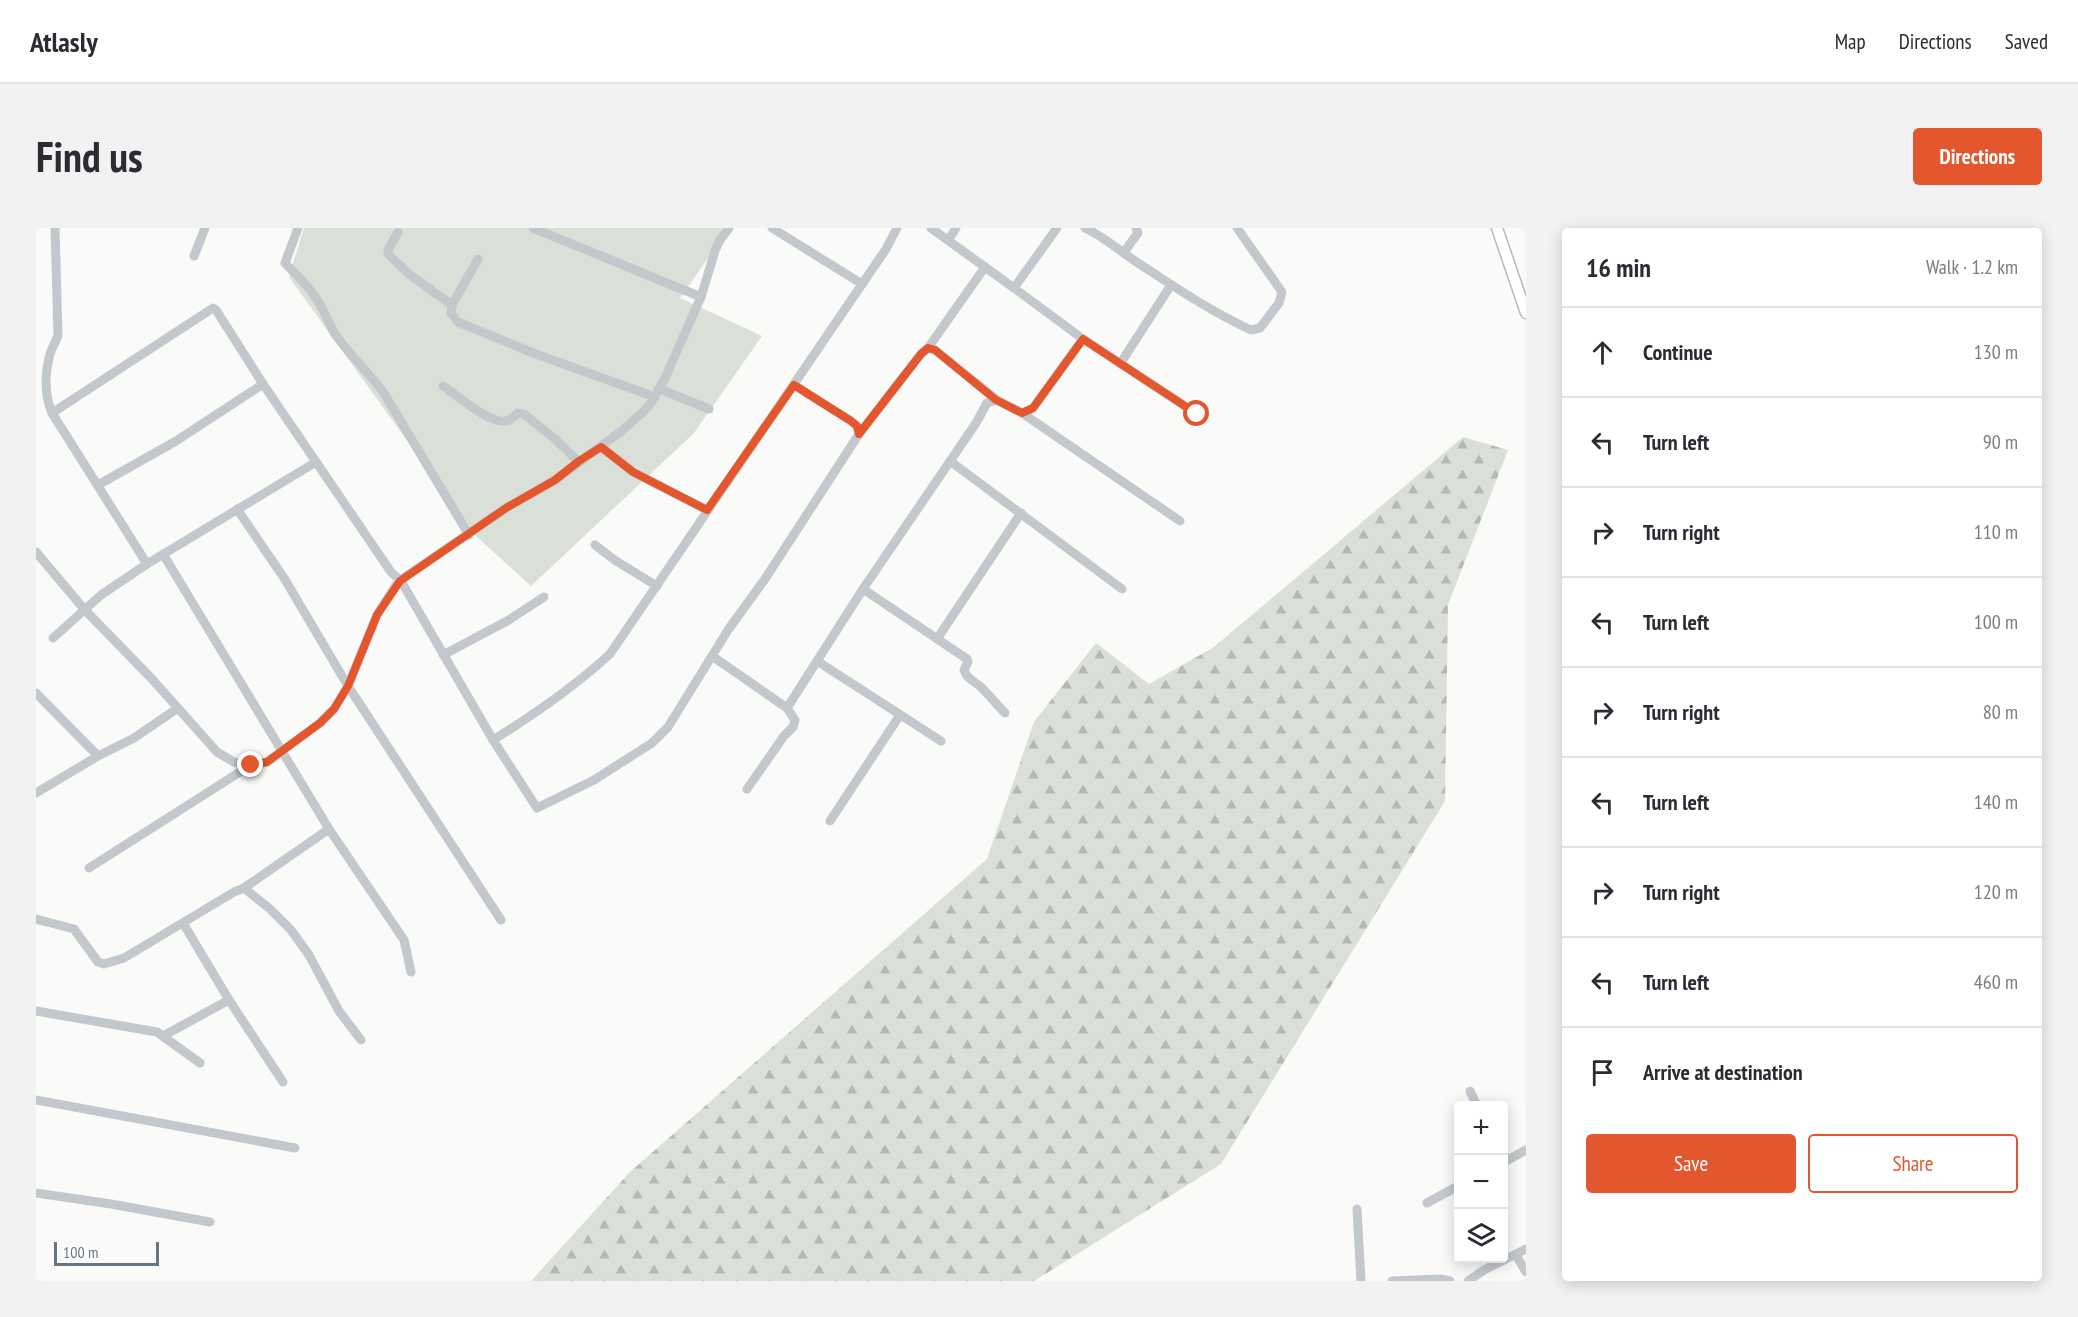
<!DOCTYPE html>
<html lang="en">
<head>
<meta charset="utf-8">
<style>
  body { margin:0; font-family:"PT Sans Narrow",sans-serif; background:#f2f2f3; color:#2b2b33 }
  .controls { position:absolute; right:18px; bottom:18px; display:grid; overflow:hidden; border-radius:6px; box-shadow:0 3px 15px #0003 }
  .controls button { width:54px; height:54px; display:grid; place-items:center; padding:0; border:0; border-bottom:2px solid #e1e1e2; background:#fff; color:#2b2b33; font:30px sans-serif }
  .scale { position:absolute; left:18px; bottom:15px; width:105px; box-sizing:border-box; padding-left:6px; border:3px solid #657683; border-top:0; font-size:16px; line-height:21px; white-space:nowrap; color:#657683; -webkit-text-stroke:4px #fff; paint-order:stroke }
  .stop { position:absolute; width:18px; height:18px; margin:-14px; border:4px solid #e4572e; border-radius:50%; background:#fff }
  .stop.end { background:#e4572e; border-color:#fff; box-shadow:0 2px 6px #0008 }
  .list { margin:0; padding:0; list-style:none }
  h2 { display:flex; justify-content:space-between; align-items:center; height:78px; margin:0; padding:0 24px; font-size:26px }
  h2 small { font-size:20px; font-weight:400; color:#7c7c81 }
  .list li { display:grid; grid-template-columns:39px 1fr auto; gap:18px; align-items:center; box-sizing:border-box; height:90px; padding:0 24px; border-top:2px solid #e1e1e2 }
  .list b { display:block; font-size:22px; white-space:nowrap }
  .list em { font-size:20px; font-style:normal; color:#7c7c81 }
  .actions { display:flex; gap:12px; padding:18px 24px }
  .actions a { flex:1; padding:14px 0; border:2px solid #e4572e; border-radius:6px; text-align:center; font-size:21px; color:#e4572e }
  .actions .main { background:#e4572e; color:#fff }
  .icon { flex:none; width:33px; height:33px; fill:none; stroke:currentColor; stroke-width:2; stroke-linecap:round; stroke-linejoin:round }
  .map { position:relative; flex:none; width:1490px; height:1053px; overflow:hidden; border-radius:6px }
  header { display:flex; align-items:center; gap:36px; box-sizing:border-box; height:84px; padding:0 30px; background:#fff; border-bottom:2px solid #e1e1e2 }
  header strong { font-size:28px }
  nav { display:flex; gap:33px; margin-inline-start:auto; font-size:21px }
  .intro { display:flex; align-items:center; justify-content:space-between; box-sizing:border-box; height:144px; padding:0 36px }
  h1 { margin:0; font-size:42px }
  .button { padding:15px 27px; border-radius:6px; background:#e4572e; color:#fff; font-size:21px; font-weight:700 }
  main { display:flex; gap:36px; padding:0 36px }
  aside { flex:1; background:#fff; border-radius:6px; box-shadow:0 3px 15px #0003 }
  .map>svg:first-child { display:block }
  .green { fill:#dadfd7 }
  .forest { fill:url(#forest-firs) }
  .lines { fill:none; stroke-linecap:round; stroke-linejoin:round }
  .major-casing { stroke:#b5babe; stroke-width:13 }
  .minor { stroke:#c3c8cc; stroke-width:9 }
  .major { stroke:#fff; stroke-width:10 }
  .route { stroke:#e4572e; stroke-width:8 }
</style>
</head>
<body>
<header>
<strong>Atlasly</strong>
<nav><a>Map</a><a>Directions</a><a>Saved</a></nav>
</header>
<div class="intro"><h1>Find us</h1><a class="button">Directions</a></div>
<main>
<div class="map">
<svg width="1490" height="1053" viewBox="0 0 1490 1053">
  <defs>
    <pattern id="forest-firs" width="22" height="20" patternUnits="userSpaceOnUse" patternTransform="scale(1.5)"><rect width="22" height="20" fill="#dadfd7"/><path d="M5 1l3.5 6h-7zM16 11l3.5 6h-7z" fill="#b4b9b4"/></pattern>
  </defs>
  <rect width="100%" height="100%" fill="#fafaf8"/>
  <path class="green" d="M268 0H693L644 70 726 108 658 205 495 358 440 308 253 49Z"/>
  <path class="forest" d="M1427 209 1472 222 1412 377 1409 573 1185 936 998 1053H495L594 944 951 631 998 494 1060 415 1113 456 1178 419Z"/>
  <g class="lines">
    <defs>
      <path id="major" d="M1461 0 1490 85"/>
    </defs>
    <use href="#major" class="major-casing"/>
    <g class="minor">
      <path d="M262 0 249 35C260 47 271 56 280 70 288 81 292 95 299 106 314 128 334 145 349 167L433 307"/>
      <path d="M497 0 665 69"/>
      <path d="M736 0 826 56"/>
      <path d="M895 0 978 60 1021 0"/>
      <path d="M1049 0C1068 9 1083 22 1099 33 1137 58 1174 83 1215 102L1224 100 1243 75 1246 64 1201 0"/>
      <path d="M362 4 352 22V26L374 47 416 77"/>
      <path d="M913 11 920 0"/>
      <path d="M1088 24 1102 5 1100 0"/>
      <path d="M158 28 169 0"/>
      <path d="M442 31 416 77 415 85 422 94 497 125 619 169"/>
      <path d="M1047 111 1161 186"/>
      <path d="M892 120 949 39"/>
      <path d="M1084 136 1135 57"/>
      <path d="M407 158C421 167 453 196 470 193 474 192 479 188 482 185L488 186 519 211 542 233"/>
      <path d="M624 161 673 181"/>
      <path d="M16 185C8 166 9 145 14 126 16 119 20 114 22 107L19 0"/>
      <path d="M986 185 1144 293"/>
      <path d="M823 206 885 126 892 120 899 122 961 172"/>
      <path d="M565 219 597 244 671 282"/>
      <path d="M914 233 1086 361"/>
      <path d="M62 257 140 213 227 156"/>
      <path d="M201 281 248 350 312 458 465 692"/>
      <path d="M559 317 580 333 621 358"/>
      <path d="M0 324 48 381 116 451 181 524 198 534 215 537 231 534 284 495 298 481 312 458 341 387 360 357 369 349 470 280 519 252 583 205 606 185 615 175 629 150 665 69 679 23 684 12 693 0"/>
      <path d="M127 326 293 601 368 712 375 744"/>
      <path d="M111 336 16 185 177 80 180 82 227 156 355 344 365 353 457 512C499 486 538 459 574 426L850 21 861 0"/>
      <path d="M827 361 931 431 932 434 928 442C932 452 938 453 945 459 953 467 961 477 969 485"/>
      <path d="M17 410 65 367 111 336 280 234"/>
      <path d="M901 411 985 285"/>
      <path d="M407 427 471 393 508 369"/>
      <path d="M676 428 751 480 827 361 940 195 951 175 961 172 986 185 997 180 1047 111 978 60"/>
      <path d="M781 433 905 513"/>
      <path d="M0 465 62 528"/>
      <path d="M457 512 501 580 558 552 616 515 632 499 692 402 729 351 823 206 821 198 815 193 758 157"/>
      <path d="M711 561 748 508 757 499 759 492 751 480"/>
      <path d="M0 565 62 528 98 510 142 480"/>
      <path d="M794 593 864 487"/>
      <path d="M53 640 215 537"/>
      <path d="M208 660 293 601"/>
      <path d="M0 691 38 701 62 734 68 736 88 730 198 664 208 660 234 681 255 702 273 727 303 783 325 812"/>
      <path d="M147 695 193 772"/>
      <path d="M0 783 121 804 164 835"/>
      <path d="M127 808 193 772 247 854"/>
      <path d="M1434 863 1441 878"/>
      <path d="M0 872 259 920"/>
      <path d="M1468 934 1490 922"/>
      <path d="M0 965 75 976 174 994"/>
      <path d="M1391 975 1422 958"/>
      <path d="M1321 981 1325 1053"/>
      <path d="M1480 1027 1490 1044"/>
      <path d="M1356 1053 1405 1051 1414 1053"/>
      <path d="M1432 1053 1448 1042 1490 1021"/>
    </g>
    <use href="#major" class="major"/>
  </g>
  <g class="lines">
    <path class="route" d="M215 537 231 534 284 495 298 481 312 458 341 387 364 353 470 280 519 252 543 233 565 219 597 244 671 282 758 157 815 193 821 198 823 206 885 126 892 120 899 122 960 172 986 185 997 180 1047 111 1161 186"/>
  </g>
</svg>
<div class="controls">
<button>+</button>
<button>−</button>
<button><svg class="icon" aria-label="layers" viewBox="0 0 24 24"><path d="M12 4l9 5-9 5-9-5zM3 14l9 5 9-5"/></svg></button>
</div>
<div class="scale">100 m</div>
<div class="stop" style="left:1161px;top:186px"></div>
<div class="stop end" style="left:215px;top:537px"></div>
</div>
<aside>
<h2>16 min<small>Walk · 1.2 km</small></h2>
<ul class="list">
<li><svg class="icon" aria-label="ahead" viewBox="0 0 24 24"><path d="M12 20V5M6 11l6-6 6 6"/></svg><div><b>Continue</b></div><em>130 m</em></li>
<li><svg class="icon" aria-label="left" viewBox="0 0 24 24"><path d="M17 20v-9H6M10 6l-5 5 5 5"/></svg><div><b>Turn left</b></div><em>90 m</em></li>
<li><svg class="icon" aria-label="right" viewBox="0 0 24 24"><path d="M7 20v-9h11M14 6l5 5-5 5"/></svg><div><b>Turn right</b></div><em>110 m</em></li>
<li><svg class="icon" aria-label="left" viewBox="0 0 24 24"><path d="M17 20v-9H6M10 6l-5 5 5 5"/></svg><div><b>Turn left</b></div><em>100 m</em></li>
<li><svg class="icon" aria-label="right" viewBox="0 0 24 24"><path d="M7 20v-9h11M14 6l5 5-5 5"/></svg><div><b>Turn right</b></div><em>80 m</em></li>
<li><svg class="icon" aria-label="left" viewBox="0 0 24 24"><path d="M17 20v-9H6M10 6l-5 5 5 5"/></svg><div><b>Turn left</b></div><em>140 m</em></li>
<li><svg class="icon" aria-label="right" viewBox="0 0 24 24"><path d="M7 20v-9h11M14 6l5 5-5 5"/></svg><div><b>Turn right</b></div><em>120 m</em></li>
<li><svg class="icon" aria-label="left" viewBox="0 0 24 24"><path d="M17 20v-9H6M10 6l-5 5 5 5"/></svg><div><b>Turn left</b></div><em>460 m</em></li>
<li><svg class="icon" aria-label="arrive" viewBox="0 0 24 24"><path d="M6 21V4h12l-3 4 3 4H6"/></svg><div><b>Arrive at destination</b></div></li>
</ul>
<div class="actions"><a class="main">Save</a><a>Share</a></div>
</aside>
</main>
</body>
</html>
